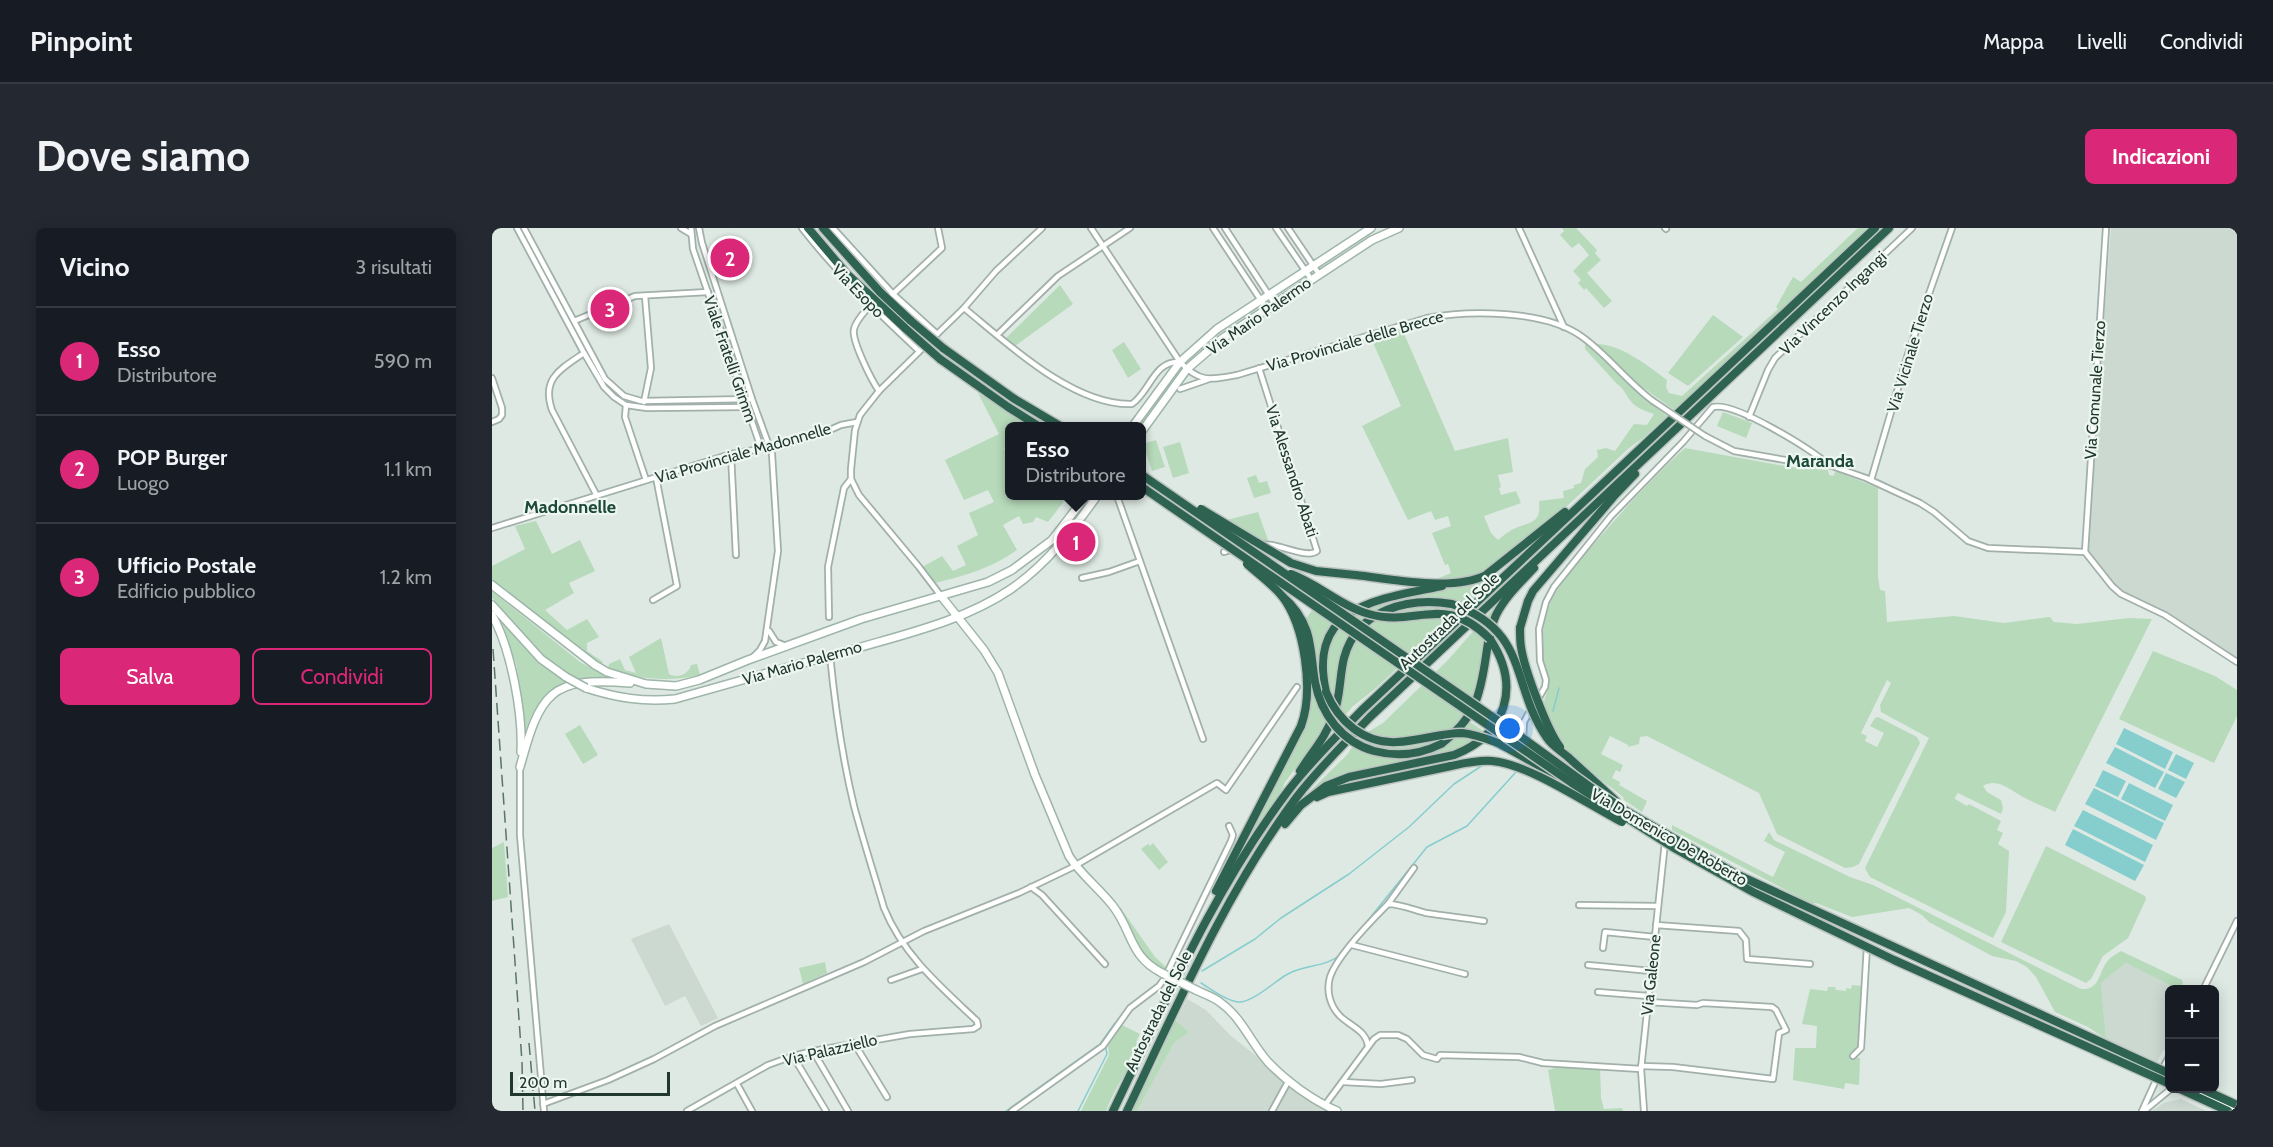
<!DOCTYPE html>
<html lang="it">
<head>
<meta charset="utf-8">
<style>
  body { margin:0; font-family:Cabin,sans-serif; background:#242831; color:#f1f3f6 }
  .controls { position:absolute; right:18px; bottom:18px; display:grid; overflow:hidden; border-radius:9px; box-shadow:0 3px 15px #0003 }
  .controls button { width:54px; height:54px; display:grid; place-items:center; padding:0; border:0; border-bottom:2px solid #363941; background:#171b24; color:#f1f3f6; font:30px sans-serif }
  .scale { position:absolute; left:18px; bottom:15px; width:160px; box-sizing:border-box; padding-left:6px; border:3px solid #20382e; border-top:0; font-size:16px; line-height:21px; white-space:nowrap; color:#20382e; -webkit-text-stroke:4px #eef6f1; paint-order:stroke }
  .you { position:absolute; left:1018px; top:501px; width:21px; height:21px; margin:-15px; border:4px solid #fff; border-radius:50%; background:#1a73e8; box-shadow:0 0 0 9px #1a73e833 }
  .badge { display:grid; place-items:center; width:39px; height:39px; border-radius:50%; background:#db2777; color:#fff; font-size:20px; font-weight:700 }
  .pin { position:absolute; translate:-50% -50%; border:3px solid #fff; box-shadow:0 2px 6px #0006 }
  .popup { position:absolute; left:513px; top:194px; width:141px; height:78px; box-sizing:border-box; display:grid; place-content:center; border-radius:9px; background:#171b24; filter:drop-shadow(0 2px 4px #0005); font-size:20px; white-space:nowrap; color:#9ea1a6 }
  .popup b { font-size:22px; color:#f1f3f6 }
  .popup::after { content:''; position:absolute; left:50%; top:100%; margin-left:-12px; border:12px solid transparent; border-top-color:#171b24 }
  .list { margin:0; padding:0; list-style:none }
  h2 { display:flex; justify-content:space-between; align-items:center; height:78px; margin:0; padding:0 24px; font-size:26px }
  h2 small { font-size:20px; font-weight:400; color:#9ea1a6 }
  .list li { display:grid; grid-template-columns:39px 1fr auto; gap:18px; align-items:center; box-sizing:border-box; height:108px; padding:0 24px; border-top:2px solid #363941 }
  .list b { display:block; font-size:22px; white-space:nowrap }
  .list p { margin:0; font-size:20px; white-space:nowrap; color:#9ea1a6 }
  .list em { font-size:20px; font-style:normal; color:#9ea1a6 }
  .actions { display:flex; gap:12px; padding:18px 24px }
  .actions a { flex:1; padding:14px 0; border:2px solid #db2777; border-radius:9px; text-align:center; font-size:21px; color:#db2777 }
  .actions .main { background:#db2777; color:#fff }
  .map { position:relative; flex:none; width:1745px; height:883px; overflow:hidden; border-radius:9px }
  header { display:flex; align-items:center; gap:36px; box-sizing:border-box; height:84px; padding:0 30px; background:#171b24; border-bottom:2px solid #363941 }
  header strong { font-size:28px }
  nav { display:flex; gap:33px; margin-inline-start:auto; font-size:21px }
  .intro { display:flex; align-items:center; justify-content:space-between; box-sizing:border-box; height:144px; padding:0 36px }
  h1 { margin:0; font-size:42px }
  .button { padding:15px 27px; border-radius:9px; background:#db2777; color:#fff; font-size:21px; font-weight:700 }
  main { display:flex; gap:36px; padding:0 36px }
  aside { flex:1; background:#171b24; border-radius:9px; box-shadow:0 3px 15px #0003 }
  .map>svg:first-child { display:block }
  .built { fill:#ccd9d1 }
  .green { fill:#b7dabb }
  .water { fill:#86cdce }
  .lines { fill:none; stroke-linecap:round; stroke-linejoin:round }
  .stream { stroke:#86cdce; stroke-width:1.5 }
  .street-casing { stroke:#a1b0a9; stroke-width:8 }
  .secondary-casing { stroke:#9eb5a9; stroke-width:10 }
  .highway-casing { stroke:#bcc3c0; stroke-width:11 }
  .street { stroke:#fff; stroke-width:4.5 }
  .secondary { stroke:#fff; stroke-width:7 }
  .highway { stroke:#2d6350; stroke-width:8 }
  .rail { stroke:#5a7469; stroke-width:1.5; stroke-dasharray:12 6; stroke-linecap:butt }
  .street-bridge-casing { stroke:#a1b0a9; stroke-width:8; stroke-linecap:butt }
  .secondary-bridge-casing { stroke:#9eb5a9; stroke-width:10; stroke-linecap:butt }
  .highway-bridge-casing { stroke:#bcc3c0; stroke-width:11; stroke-linecap:butt }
  .street-bridge { stroke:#fff; stroke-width:4.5 }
  .secondary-bridge { stroke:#fff; stroke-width:7 }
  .highway-bridge { stroke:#2d6350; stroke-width:8 }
  .labels { text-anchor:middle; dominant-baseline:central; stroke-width:4.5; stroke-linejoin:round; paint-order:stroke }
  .street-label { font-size:16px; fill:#20382e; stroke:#eef6f1 }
  .neighbourhood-label { font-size:18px; font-weight:bold; fill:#1d4938; stroke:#eef6f1 }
</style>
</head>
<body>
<header>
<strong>Pinpoint</strong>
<nav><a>Mappa</a><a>Livelli</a><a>Condividi</a></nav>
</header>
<div class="intro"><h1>Dove siamo</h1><a class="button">Indicazioni</a></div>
<main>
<aside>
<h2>Vicino<small>3 risultati</small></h2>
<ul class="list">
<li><span class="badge">1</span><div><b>Esso</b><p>Distributore</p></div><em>590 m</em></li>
<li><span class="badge">2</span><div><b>POP Burger</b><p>Luogo</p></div><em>1.1 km</em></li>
<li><span class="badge">3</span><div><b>Ufficio Postale</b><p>Edificio pubblico</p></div><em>1.2 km</em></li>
</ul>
<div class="actions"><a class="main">Salva</a><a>Condividi</a></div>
</aside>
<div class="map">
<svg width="1745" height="883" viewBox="0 0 1745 883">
  <rect width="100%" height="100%" fill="#dee9e3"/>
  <g class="built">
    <path d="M1619 0H1745V431L1658 376 1636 366 1620 355 1594 322Z"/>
    <path d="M177 696 226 790 209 798 193 768 173 778 139 711Z"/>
    <path d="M1634 735 1685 761 1678 762 1677 820 1676 823 1671 822 1665 834 1614 811 1609 755Z"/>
    <path d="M695 771 714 782 738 807 808 863 841 883H645L682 815 697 804 684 793Z"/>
    <path d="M1689 871 1714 883H1660L1671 875Z"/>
  </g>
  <g class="green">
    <path d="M1070 0H1084L1105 22 1103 25 1109 32 1095 45 1120 73 1112 80 1094 60 1092 62 1086 55 1089 52 1081 43 1097 27 1087 15 1080 20 1068 7 1072 3Z"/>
    <path d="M1366 0H1375L1182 182 1145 155 1103 116C1128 115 1156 138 1175 152L1174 159 1177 165 1190 168 1286 81 1284 79 1301 49 1309 54Z"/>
    <path d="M568 57 581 76 523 118 514 110Z"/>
    <path d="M1221 87 1251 109 1196 158 1176 145Z"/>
    <path d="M910 101 963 223 1016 210 1021 244 1006 247 1009 259 1007 260 1009 267 1024 263 1029 275 992 288 999 305 1006 312C1012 307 1018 302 1026 299 1042 293 1049 294 1047 273L1072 270 1071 263 1082 260V257L1089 255 1093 241 1106 229 1105 222 1114 220 1123 223 1142 196 1155 197 1162 186C1153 183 1143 180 1137 171 1133 165 1132 161 1125 156L1093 121V115L1151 169 1175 188 1151 210 1137 220 1059 293 987 347 967 352H942L959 345 956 336 953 337 940 305 959 298 956 288 943 292 939 283 916 292 870 198 909 178 879 110Z"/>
    <path d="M632 114 649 141 636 150 620 122Z"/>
    <path d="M486 165 538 198H518V217L512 220 518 232V268H576L556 294 544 289 541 294 531 296 527 288 511 297 525 322C500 340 472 348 443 355L431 339 432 338 450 328 461 343 474 337 465 318 486 307 477 285 502 274 496 262 472 272 453 232 507 206Z"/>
    <path d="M1231 184 1260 195 1254 210 1225 198Z"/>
    <path d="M664 212 673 239 660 243 651 216Z"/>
    <path d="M688 214 697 245 681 250 671 219Z"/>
    <path d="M1193 220 1298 239 1336 242 1337 247 1341 248 1344 243 1386 260V349L1388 362 1393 363 1395 394 1462 388 1512 395 1558 389 1562 394 1585 396 1637 390 1660 391 1563 584C1553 579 1542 575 1531 569 1519 563 1506 549 1491 558L1495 564 1509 572 1511 580 1509 586 1466 565 1463 569V571L1475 578 1477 576 1509 593 1505 602 1511 605 1506 616 1517 623 1514 684 1501 710 1378 649 1373 640 1437 510 1389 484 1388 477 1399 455 1395 452 1369 505 1375 508 1373 513 1385 519 1392 505 1378 498 1383 490 1386 489 1425 509 1428 515 1367 636 1361 639 1353 640 1285 606 1267 565 1155 508 1148 509 1147 516 1136 519V517L1118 508 1109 526 1131 537 1128 544 1124 542 1120 550 1128 554 1127 557 1155 573 1150 584 1132 572 1131 569C1107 549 1074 529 1060 500 1057 491 1054 482 1052 473 1062 447 1051 444 1050 420 1050 409 1051 398 1054 388 1062 357 1087 333 1108 309 1135 278 1162 248 1193 220Z"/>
    <path d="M764 247 767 255 775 253 779 265 762 270 755 250Z"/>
    <path d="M766 284 776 312 771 314 735 292Z"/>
    <path d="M44 293 60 326 88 312 103 343 77 355 82 365 53 382 75 402 95 391 107 409 95 415V423L111 434 109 436 92 426 0 352V338L33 321 23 298Z"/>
    <path d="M995 349 997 354 884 460 860 479 838 506 848 478 853 435 864 410 878 395 907 379 962 374 933 370 898 377 858 408 847 434 844 470 834 495 826 511 793 554 788 567 750 622 815 491 819 463 808 399 821 381 847 400 862 385 888 373 967 358Z"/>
    <path d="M0 363 88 434 117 450C108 450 91 452 84 450 58 443 18 391 0 370Z"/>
    <path d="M1001 381C991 410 992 440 982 468 980 475 976 483 972 490L993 504C951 537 896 533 847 550 837 554 828 561 817 564L855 527 866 510 891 495 955 433Z"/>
    <path d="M10 394 40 428 74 453C52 466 40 481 33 505L25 439Z"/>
    <path d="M169 410 177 446C185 451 197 446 199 437L205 436 208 447C176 454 147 452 116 440L117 436 128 431 133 442 144 445 137 429Z"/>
    <path d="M1661 423 1723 448 1745 462V488L1722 535 1627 491Z"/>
    <path d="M88 497 106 527 91 536 73 506Z"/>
    <path d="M1180 597 1281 649 1293 624 1272 613 1277 604 1282 612 1358 649 1381 657 1589 761C1607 762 1606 748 1614 735 1617 730 1624 726 1629 723L1690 752 1691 756 1685 761 1634 735 1609 755 1614 811 1596 799 1563 784 1544 749 1535 739 1524 733 1500 728 1437 694 1430 687 1417 680 1360 689 1324 675 1320 676 1180 602Z"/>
    <path d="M12 614 16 669 0 673V620Z"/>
    <path d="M661 615 676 634 667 642 649 621 656 616 658 618Z"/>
    <path d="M1554 618 1653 668 1654 671 1636 710 1611 728 1599 751 1594 755 1509 714Z"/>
    <path d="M628 679 663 729 674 739 673 744C648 730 638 704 626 680Z"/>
    <path d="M333 734 335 745 311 756 307 740Z"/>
    <path d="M1360 757 1370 758 1366 821 1365 825H1360L1359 829 1368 830 1367 857 1353 855 1352 861 1301 852 1303 820H1324L1325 798 1310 796 1318 761 1335 763 1336 759H1343L1344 762 1354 763V760L1359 761Z"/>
    <path d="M683 792 697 804 682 815 645 883H638L661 842Z"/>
    <path d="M630 797 648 806 644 814 649 817C638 840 623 858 614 883H589L617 827 616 817Z"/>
    <path d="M1064 837 1108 839 1109 870 1112 881 1130 880 1131 883H1063L1056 842 1063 840Z"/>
  </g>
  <g class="water">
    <path d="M1632 500 1681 524 1673 541 1624 516Z"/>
    <path d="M1623 519 1672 544 1663 560 1614 535Z"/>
    <path d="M1684 526 1702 535 1694 551 1676 542Z"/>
    <path d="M1611 542 1634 553 1626 569 1603 558Z"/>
    <path d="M1674 545 1693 554 1684 570 1666 561Z"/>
    <path d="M1637 555 1681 577 1673 593 1629 571Z"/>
    <path d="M1602 560 1672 595 1664 612 1593 576Z"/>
    <path d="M1591 582 1661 617 1653 634 1582 598Z"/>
    <path d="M1581 601 1652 637 1643 653 1573 617Z"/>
  </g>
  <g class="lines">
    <g class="stream">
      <path d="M1061 483 1067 460"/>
      <path d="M869 701 935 619 975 598 1024 544"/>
      <path d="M710 743 763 711 789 690 857 646 917 599 962 556 991 537"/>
      <path d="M709 755C719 761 734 773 746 774 760 775 782 754 794 747 811 736 834 740 849 726"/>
      <path d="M514 883 608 816 623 795"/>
      <path d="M586 883 615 826 613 816"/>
    </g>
    <defs>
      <g id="street">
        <path d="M25 0 92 125 112 159 122 169 134 177 155 180 254 179"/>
        <path d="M32 0 113 151 132 168 149 173 260 171"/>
        <path d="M189 0 199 6"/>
        <path d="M199 0 201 21 269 220"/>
        <path d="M207 0 210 15 260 171 280 226 286 323 273 413 268 422 261 429"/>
        <path d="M310 0C345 45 385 84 427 123"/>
        <path d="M341 0 401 66 445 106"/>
        <path d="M599 0 688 134C708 155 718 152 745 147L935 90C977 82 1052 82 1089 108 1115 126 1135 154 1161 173"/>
        <path d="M721 0 774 80"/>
        <path d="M733 0 782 75"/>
        <path d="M784 0 819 51"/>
        <path d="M796 0 827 46"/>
        <path d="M1027 0 1072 99"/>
        <path d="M1173 0 1174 1"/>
        <path d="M401 66 450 20 446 0"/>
        <path d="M378 77C373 84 364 92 362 101 359 112 380 153 387 163"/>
        <path d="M472 80C515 115 581 178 640 176 658 164 662 132 688 134"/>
        <path d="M82 93 143 68 216 64"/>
        <path d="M505 107 566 48 638 0"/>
        <path d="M440 111 472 80 504 43 550 0"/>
        <path d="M434 117 387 163 368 187 363 202 359 241V251L367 267 427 339 449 368"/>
        <path d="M92 125C69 141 49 150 60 182L105 268"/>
        <path d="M0 150 10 180V187L7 191 0 194"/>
        <path d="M688 161 717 151"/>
        <path d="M152 174 159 140 153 68"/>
        <path d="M134 177 133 189 154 252"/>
        <path d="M1257 189 1276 142 1283 130 1420 0"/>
        <path d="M1213 208 1242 223 1316 236 1337 237 1374 250 1428 275 1442 284 1476 313 1496 320 1593 324"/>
        <path d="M239 226 244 327"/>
        <path d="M1379 252 1416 126 1460 0"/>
        <path d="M625 268 711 511"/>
        <path d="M0 300 239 226 291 217 331 205 349 197 365 194"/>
        <path d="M732 324C750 319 766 313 784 318 795 320 817 330 825 323L767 140"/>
        <path d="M1593 324 1614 0"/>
        <path d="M1593 324 1620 358 1629 366 1673 387 1745 434"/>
        <path d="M590 350 617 344 648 333"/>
        <path d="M161 372 185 358 164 249"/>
        <path d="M337 389 336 339 352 260 359 251"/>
        <path d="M277 403 284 414 294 418"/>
        <path d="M1045 473 1053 459 1054 452 1048 433 1047 401 1054 374 1062 359 1119 288 1191 214 1221 179C1244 174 1318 221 1337 237"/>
        <path d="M1031 511 1032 494 1040 479"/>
        <path d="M28 539V607L52 883"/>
        <path d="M1254 655 1678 851"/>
        <path d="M539 659 550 667 613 736"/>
        <path d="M896 676 922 640"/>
        <path d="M1087 677 1166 678"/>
        <path d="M1164 697 1247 703 1254 712 1255 731 1318 736"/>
        <path d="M860 717 973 746"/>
        <path d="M1111 720 1113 704 1163 709"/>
        <path d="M1096 737 1159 743"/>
        <path d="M676 743 739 613 741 607 737 598"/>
        <path d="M399 752 430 741"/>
        <path d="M1711 762 1745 693"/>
        <path d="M1106 764 1156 768"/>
        <path d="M362 815 395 869"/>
        <path d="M876 818C874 802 858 798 848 788 838 778 834 763 838 749 845 728 880 692 896 676 908 676 922 682 934 685 953 688 973 690 992 693"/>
        <path d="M321 823 356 883"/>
        <path d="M301 828 334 883"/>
        <path d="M1361 828 1369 820 1375 718"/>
        <path d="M1149 838 1181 839 1281 851 1287 805 1294 802 1284 782 1280 779 1211 775 1205 777 1156 774"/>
        <path d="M1669 843 1678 827"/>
        <path d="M851 854 889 856 920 852"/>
        <path d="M245 856 260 883"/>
        <path d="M1698 860 1745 883"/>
        <path d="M51 876 116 852 162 831 223 798 372 734 432 703 527 665 579 640 725 555 734 562 805 459"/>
        <path d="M833 877 882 811 888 807H906L915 811 931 827 945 831 948 827 1027 829 1051 835 1149 841"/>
        <path d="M195 883 276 837 301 828 321 823 418 806 481 801 486 798 485 793C449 759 411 727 392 680 382 646 371 612 362 578 350 529 343 478 338 427"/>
        <path d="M520 883 611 818 638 780 667 758 672 751"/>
        <path d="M780 883 797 852"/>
        <path d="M1152 883 1149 841 1173 614"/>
        <path d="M1650 883 1665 850"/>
        <path d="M1652 883 1680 860"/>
      </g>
      <g id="secondary">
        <path d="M641 198 688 134 725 101 879 0"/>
        <path d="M650 203 695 141 731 110 880 12 907 0"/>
        <path d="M0 357 103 437 115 444 154 456 184 458 207 452 256 432 369 391 496 354 520 342 560 312 594 268"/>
        <path d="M449 368 492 422 506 445 543 547 577 628C589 647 607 660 621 678 641 704 637 728 670 745"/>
        <path d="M0 377 49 431 74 449"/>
        <path d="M0 387C19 420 31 486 29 524"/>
        <path d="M94 460C125 470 151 474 183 471 242 454 300 438 359 422 413 406 472 393 519 361 555 336 580 303 605 268"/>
        <path d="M28 539C48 466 57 448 138 455"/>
        <path d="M704 762C712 766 722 769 729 775 750 790 759 815 776 834 794 853 820 872 845 883"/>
      </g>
      <g id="highway">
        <path d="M316 0 355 46 414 101"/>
        <path d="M331 0 388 64 419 93"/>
        <path d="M451 120 521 170 568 198"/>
        <path d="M448 131 516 179 546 198"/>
        <path d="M863 347C901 351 960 364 994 347L1073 284"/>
        <path d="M1028 400 1036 373 1041 363 1123 267 1143 246"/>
        <path d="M834 464C815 377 887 371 950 358"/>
        <path d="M1006 515 1064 547"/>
        <path d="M949 516C983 490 988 469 994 428 996 414 998 400 1004 387 1013 369 1028 355 1042 340"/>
        <path d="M1076 529 1124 573"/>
        <path d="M808 543C820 524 834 509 841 488 849 469 847 450 852 430 865 381 917 369 960 376"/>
        <path d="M825 569 836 564 959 538"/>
        <path d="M793 596 809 577 834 558 857 549 962 527C1015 506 1029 458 998 411"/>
        <path d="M724 663 809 498"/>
        <path d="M1686 860 1736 883"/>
        <path d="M1708 860 1745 877"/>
        <path d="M621 883C674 773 722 661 796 563 818 534 845 508 870 482L1383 0"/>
        <path d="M635 883C686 776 733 666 804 570 826 541 853 515 878 489L1397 0"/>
      </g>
    </defs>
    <use href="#street" class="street-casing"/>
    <use href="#secondary" class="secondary-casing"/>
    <use href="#highway" class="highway-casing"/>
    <use href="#street" class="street"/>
    <use href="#secondary" class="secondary"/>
    <use href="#highway" class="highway"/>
    <g class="rail">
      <path d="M1 421 30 834 31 883"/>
      <path d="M37 815 43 883"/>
    </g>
    <defs>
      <path id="street-bridge" d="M1161 173 1213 208"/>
      <g id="secondary-bridge">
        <path d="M74 449 94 460"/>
        <path d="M670 745 704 762"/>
      </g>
      <g id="highway-bridge">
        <path d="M419 93 451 120"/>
        <path d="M414 101 448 131"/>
        <path d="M650 247 1021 503 1097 558 1136 584 1244 646 1678 846"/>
        <path d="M650 259 1080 555 1184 621 1261 664 1402 732 1678 856"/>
        <path d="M709 281 799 335 824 343 863 347"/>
        <path d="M755 336C766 346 780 356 790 368 813 398 822 463 809 498"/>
        <path d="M799 346C826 356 849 378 877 386 925 400 951 364 998 411"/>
        <path d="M789 367C801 377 810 389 815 404 820 420 820 438 823 454 829 486 850 514 882 523 905 529 927 527 949 516"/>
        <path d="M960 376C1038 403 1018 457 1055 510 1060 518 1069 523 1076 529"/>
        <path d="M1028 400C1028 406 1028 413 1029 419 1032 440 1055 502 1068 519"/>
        <path d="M834 464C846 493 872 516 905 514 927 513 949 505 970 505 983 506 995 511 1006 515"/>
        <path d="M959 538C973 535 986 532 1000 533 1037 536 1095 576 1130 594"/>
      </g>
    </defs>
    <use href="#street-bridge" class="street-bridge-casing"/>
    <use href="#secondary-bridge" class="secondary-bridge-casing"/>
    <use href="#highway-bridge" class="highway-bridge-casing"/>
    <use href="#street-bridge" class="street-bridge"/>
    <use href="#secondary-bridge" class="secondary-bridge"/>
    <use href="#highway-bridge" class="highway-bridge"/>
  </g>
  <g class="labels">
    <g class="street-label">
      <text transform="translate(366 63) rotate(46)">Via Esopo</text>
      <text transform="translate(1341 75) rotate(-44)">Via Vincenzo Ingangi</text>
      <text transform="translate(767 88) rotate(-35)">Via Mario Palermo</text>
      <text transform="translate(863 113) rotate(-16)">Via Provinciale delle Brecce</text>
      <text transform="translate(1418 125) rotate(-73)">Via Vicinale Tierzo</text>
      <text transform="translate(238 131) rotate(71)">Viale Fratelli Grimm</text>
      <text transform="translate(1603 162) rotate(-86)">Via Comunale Tierzo</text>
      <text transform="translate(251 225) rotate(-16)">Via Provinciale Madonnelle</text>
      <text transform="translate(800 243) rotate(72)">Via Alessandro Abati</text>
      <text transform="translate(957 393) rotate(-44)">Autostrada del Sole</text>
      <text transform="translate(310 435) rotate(-16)">Via Mario Palermo</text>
      <text transform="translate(1177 609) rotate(30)">Via Domenico De Roberto</text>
      <text transform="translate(1159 747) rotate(-84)">Via Galeone</text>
      <text transform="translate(666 783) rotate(-64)">Autostrada del Sole</text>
      <text transform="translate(338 822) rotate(-13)">Via Palazziello</text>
    </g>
    <g class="neighbourhood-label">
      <text x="1328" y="233">Maranda</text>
      <text x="78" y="279">Madonnelle</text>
    </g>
  </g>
</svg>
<div class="controls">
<button>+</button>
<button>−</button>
</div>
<div class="scale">200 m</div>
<div class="you"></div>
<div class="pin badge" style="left:584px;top:314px">1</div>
<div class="popup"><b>Esso</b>Distributore</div>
<div class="pin badge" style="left:238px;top:30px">2</div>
<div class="pin badge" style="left:118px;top:81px">3</div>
</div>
</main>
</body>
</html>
